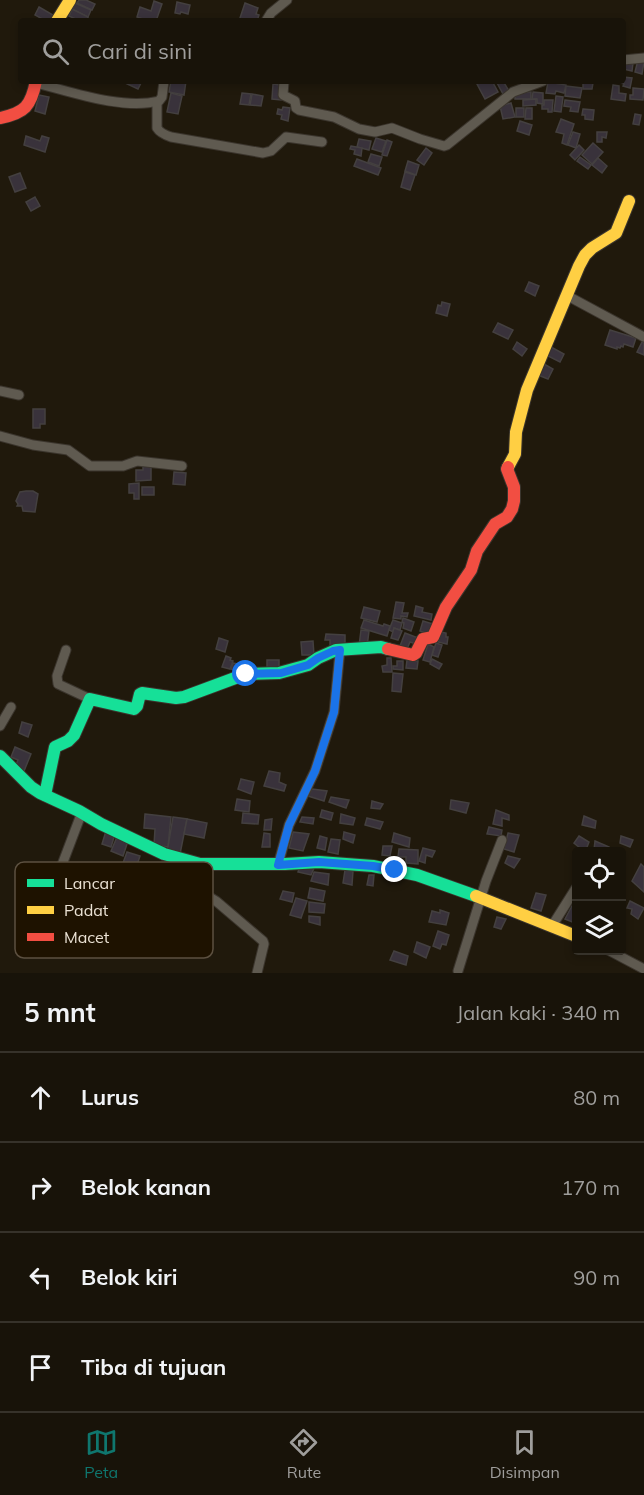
<!DOCTYPE html>
<html lang="id">
<head>
<meta charset="utf-8">
<style>
  body { margin:0; font-family:Mulish,sans-serif; background:#252017; color:#f1f3f6 }
  .controls { position:absolute; right:18px; bottom:18px; display:grid; overflow:hidden; border-radius:6px; box-shadow:0 3px 9px #0003 }
  .controls button { width:54px; height:54px; display:grid; place-items:center; padding:0; border:0; border-bottom:2px solid #36322a; background:#181309; color:#f1f3f6; font:30px sans-serif }
  .stop { position:absolute; width:18px; height:18px; margin:-14px; border:4px solid #1a73e8; border-radius:50%; background:#fff }
  .stop.end { background:#1a73e8; border-color:#fff; box-shadow:0 2px 6px #0008 }
  .list { margin:0; padding:0; list-style:none }
  h2 { display:flex; justify-content:space-between; align-items:center; height:78px; margin:0; padding:0 24px; font-size:26px }
  h2 small { font-size:20px; font-weight:400; color:#9f9e9c }
  .list li { display:grid; grid-template-columns:39px 1fr auto; gap:18px; align-items:center; box-sizing:border-box; height:90px; padding:0 24px; border-top:2px solid #36322a }
  .list b { display:block; font-size:22px; white-space:nowrap }
  .list em { font-size:20px; font-style:normal; color:#9f9e9c }
  .icon { flex:none; width:33px; height:33px; fill:none; stroke:currentColor; stroke-width:2; stroke-linecap:round; stroke-linejoin:round }
  .map { position:relative; flex:none; width:644px; height:973px; overflow:hidden }
  .search { position:absolute; background:#181309; box-shadow:0 3px 9px #0003; left:18px; right:18px; top:18px; height:66px; display:flex; align-items:center; gap:15px; box-sizing:border-box; padding:0 21px; border-radius:6px; color:#9f9e9c; font-size:22px }
  .sheet { height:438px; background:#181309 }
  nav { display:flex; justify-content:space-around; align-items:center; box-sizing:border-box; height:84px; border-top:2px solid #36322a; background:#181309; font-size:16px; color:#9f9e9c }
  nav a { display:grid; justify-items:center; gap:3px }
  nav .on { color:#0f766e }
  .map>svg:first-child { display:block }
  .building { fill:#39323b; stroke:#444040; stroke-width:1.5 }
  .lines { fill:none; stroke-linecap:round; stroke-linejoin:round }
  .street-casing { stroke:#3b352d; stroke-width:11 }
  .fast-casing { stroke:#3b352d; stroke-width:14 }
  .slow-casing { stroke:#3b352d; stroke-width:14 }
  .jam-casing { stroke:#3b352d; stroke-width:14 }
  .street { stroke:#5f5a50; stroke-width:9 }
  .fast { stroke:#16e098; stroke-width:12 }
  .slow { stroke:#ffcf43; stroke-width:12 }
  .jam { stroke:#f24e42; stroke-width:12 }
  .route { stroke:#1a73e8; stroke-width:8 }
  .key { fill:#1e1200; stroke:#5c5040; stroke-width:1.5 }
  .key-label { font-size:16px; fill:#ebe2d4 }
</style>
</head>
<body>
<div class="map">
<svg width="644" height="973" viewBox="0 0 644 973">
  <rect width="100%" height="100%" fill="#20190c"/>
  <g class="building">
    <path d="M79 0H86L95 4 92 10 77 3Z"/>
    <path d="M154 1 162 4 156 21H149L137 17 140 7 151 11Z"/>
    <path d="M177 2 190 5 188 14 181 12 180 14 175 13Z"/>
    <path d="M75 3 91 10 88 17 72 9Z"/>
    <path d="M245 3 258 8 256 14 259 15 257 21H239Z"/>
    <path d="M39 7 53 15 50 21H46L35 15Z"/>
    <path d="M72 9 88 17 86 21H80L69 16Z"/>
    <path d="M638 60 644 62 642 74 635 72Z"/>
    <path d="M623 61 633 63 632 71 623 69Z"/>
    <path d="M623 77 632 78 630 88 623 86 624 84 617 82V81H623Z"/>
    <path d="M121 81H142L138 89Z"/>
    <path d="M171 81H186L184 95 169 92Z"/>
    <path d="M483 81H487L488 83 492 81 498 92 485 99 477 84Z"/>
    <path d="M496 81H503L509 91 503 94Z"/>
    <path d="M548 82 566 85 564 93 556 91 555 94 546 93Z"/>
    <path d="M583 82 593 83 592 89H583Z"/>
    <path d="M273 84 280 85 281 90V100L272 99Z"/>
    <path d="M613 85 619 86V93L626 94 625 101 611 99Z"/>
    <path d="M566 86 582 88 580 98 565 96Z"/>
    <path d="M633 88 644 89 643 100 630 99V95H633Z"/>
    <rect x="515" y="92" width="16" height="7"/>
    <path d="M533 92 543 93V104L537 103V99H532Z"/>
    <path d="M171 93 182 96 178 114 167 112Z"/>
    <path d="M242 93 251 94 249 105 240 104Z"/>
    <path d="M252 94 263 96 261 106 250 105Z"/>
    <path d="M39 95 49 97 45 114 35 111Z"/>
    <path d="M556 96 563 97 561 112 554 111Z"/>
    <path d="M536 99V105L523 106V100Z"/>
    <path d="M544 100H553L552 112H548V109H542V105H544Z"/>
    <path d="M565 100 580 102 578 112 570 111 571 107 564 106Z"/>
    <path d="M511 103 515 117 503 119 500 106Z"/>
    <path d="M283 107 290 108 288 121 281 119 282 115 277 114 278 109 282 110Z"/>
    <rect x="516" y="108" width="8" height="9"/>
    <path d="M526 108H532V119H525Z"/>
    <path d="M583 109 594 110 593 120 585 119V115H582Z"/>
    <path d="M635 114 641 115 639 125 633 124Z"/>
    <path d="M561 119 574 124 567 145 562 143 564 134 556 132Z"/>
    <path d="M520 121 532 125 529 135 517 131Z"/>
    <path d="M573 132 580 134 576 148 568 145Z"/>
    <path d="M597 132H607L606 138 602 137V142H597Z"/>
    <path d="M26 136 40 141 42 136 49 138 45 152 24 145Z"/>
    <path d="M376 138 386 141 382 152 372 149Z"/>
    <path d="M359 139 371 141 369 150 357 147Z"/>
    <path d="M387 140 392 142 387 156 382 155Z"/>
    <path d="M593 143 603 152 592 164 582 155Z"/>
    <path d="M579 145 584 150 575 160 570 155Z"/>
    <path d="M351 146 362 148 361 156 354 154 355 150 350 149Z"/>
    <path d="M426 148 432 153 424 165 417 160Z"/>
    <path d="M371 154 382 157 379 166 368 162Z"/>
    <path d="M580 157 591 165 588 169 577 161Z"/>
    <path d="M598 158 607 166 602 173 592 165Z"/>
    <path d="M357 159 381 168 378 175 354 166Z"/>
    <path d="M408 161 419 165 416 175 405 171Z"/>
    <path d="M405 172 415 175 410 190 401 187Z"/>
    <path d="M20 173 26 188 15 192 9 177Z"/>
    <path d="M35 197 40 206 31 211 26 202Z"/>
    <path d="M529 282 539 286 535 296 525 291Z"/>
    <path d="M442 302 450 304 447 316 436 313 438 305 441 306Z"/>
    <path d="M498 323 513 330 508 339 493 332Z"/>
    <path d="M610 330 636 338 633 347 624 344 623 347 621 346 620 348 617 347V349L605 345Z"/>
    <path d="M517 342 527 349 522 356 513 349Z"/>
    <path d="M642 342 644 343V355L637 352Z"/>
    <path d="M551 347 564 354 560 362 546 355Z"/>
    <path d="M544 364 553 369 548 379 538 375Z"/>
    <path d="M33 409H45V424H40V428H33Z"/>
    <path d="M143 466H151V480L136 481V470H143Z"/>
    <path d="M174 472 186 473 185 485 173 484Z"/>
    <path d="M139 483V499H134V493H129V484Z"/>
    <rect x="142" y="487" width="12" height="8"/>
    <path d="M26 491H33L38 494 35 512 23 511 22 506H17L18 504 16 501 20 492Z"/>
    <path d="M396 602 404 603 402 613H408L407 617 401 616V619L393 618Z"/>
    <path d="M416 606 423 608 422 612 432 614 431 620 414 616Z"/>
    <path d="M364 607 380 611 377 622 361 618Z"/>
    <path d="M403 618 414 622 411 631 403 628 404 623 402 622Z"/>
    <path d="M364 620 383 626 384 624 390 626 387 636 361 628Z"/>
    <path d="M393 620 402 623 400 630 394 628 393 632 389 630Z"/>
    <path d="M423 621 433 624V636L420 631Z"/>
    <path d="M394 628 402 631 398 640 391 638Z"/>
    <path d="M361 630 369 631 367 647 359 646Z"/>
    <path d="M441 632 446 633V637H448L447 644 438 642Z"/>
    <path d="M405 633 418 638 416 644 410 642 407 649 400 646Z"/>
    <path d="M326 634 345 635V647H330V640H325Z"/>
    <path d="M219 638 228 641 225 652 216 649Z"/>
    <path d="M313 641 314 655H302L301 642Z"/>
    <path d="M436 643 442 645 438 657 432 655Z"/>
    <path d="M428 644 434 647 430 662 423 660Z"/>
    <path d="M226 656 231 658 230 660 233 661 230 669 222 667Z"/>
    <path d="M387 658H391L392 672H383L382 666 387 665Z"/>
    <path d="M432 659 442 664 439 669 430 664Z"/>
    <rect x="267" y="660" width="12" height="12"/>
    <path d="M407 660 418 661 417 669 406 668Z"/>
    <path d="M397 661H403V670L393 669V666H397Z"/>
    <path d="M233 663 243 665 240 675 233 673 234 670 231 669Z"/>
    <path d="M393 673 403 674 401 692 392 691Z"/>
    <path d="M22 722 32 725 28 737 19 733Z"/>
    <path d="M15 747 31 754 24 771 15 767 18 760 11 757Z"/>
    <path d="M269 771 280 773 279 782 286 785 284 791 264 786Z"/>
    <path d="M241 779 254 782 251 794 238 789Z"/>
    <path d="M312 789 327 791 324 801 308 796Z"/>
    <path d="M331 797 349 800 346 808 329 802Z"/>
    <path d="M237 799 250 801 249 812 235 810Z"/>
    <path d="M451 800 469 803 466 813 450 809Z"/>
    <path d="M372 801 383 804 380 809 371 808Z"/>
    <path d="M322 810 333 813 331 820 320 817Z"/>
    <path d="M496 810 509 815V820L502 818V826L493 824Z"/>
    <path d="M243 813 259 815 258 824 242 823Z"/>
    <path d="M145 814 171 817 168 847 154 845 155 829 144 828Z"/>
    <path d="M341 814 355 818 353 825 340 823Z"/>
    <path d="M584 816 596 821 595 828 582 825Z"/>
    <path d="M173 817 187 819 180 854 166 851 168 847Z"/>
    <path d="M302 817 314 818 313 824 300 822Z"/>
    <path d="M367 818 383 822 380 829 365 825Z"/>
    <path d="M187 819 207 823 204 838 184 834Z"/>
    <path d="M272 819 271 830H264L265 820Z"/>
    <path d="M489 827 502 830 501 836 487 834Z"/>
    <path d="M106 831 115 834 111 847 102 844Z"/>
    <path d="M293 832 309 834 303 851 289 848Z"/>
    <path d="M344 832 355 835 353 843 343 839Z"/>
    <path d="M264 833 270 834V847H262Z"/>
    <path d="M394 833 410 838 409 847 392 842Z"/>
    <path d="M508 833 519 835 514 852 504 849Z"/>
    <path d="M320 836 327 838 325 850 317 848Z"/>
    <path d="M579 836 589 842 585 852 574 843Z"/>
    <path d="M621 836 633 840 630 847 620 843Z"/>
    <path d="M117 837 128 841 123 856 111 851Z"/>
    <path d="M331 839 340 840 338 854 328 852Z"/>
    <path d="M595 841 609 847 608 852H599L594 850Z"/>
    <path d="M383 846H392L390 856 382 855Z"/>
    <path d="M423 848 435 851 432 857 426 855 425 863 419 861Z"/>
    <path d="M399 849 418 850V864L406 863V857H398Z"/>
    <path d="M127 852 140 856 136 868 123 863Z"/>
    <path d="M508 856 520 859 514 868 505 863Z"/>
    <path d="M641 864 644 867V892L632 881Z"/>
    <path d="M300 866 314 868 311 875 298 872Z"/>
    <path d="M345 870 353 871 352 885 343 883Z"/>
    <path d="M314 872 329 874 328 885 311 881Z"/>
    <path d="M369 875H374L373 886 367 885Z"/>
    <path d="M310 888 325 891 323 901 308 898Z"/>
    <path d="M283 891 294 893 292 902 280 899Z"/>
    <path d="M536 893 546 895 541 911 531 908Z"/>
    <path d="M296 898 307 901 301 918 290 915Z"/>
    <path d="M630 901 644 908 638 919 631 914 632 909 627 908Z"/>
    <path d="M309 902 325 904 324 913 309 912Z"/>
    <path d="M573 904 576 906V920L575 923 565 919Z"/>
    <path d="M440 910 449 913 446 925 429 922 432 911 440 913Z"/>
    <path d="M309 916 320 917V925L309 922Z"/>
    <path d="M497 917 506 919 501 929 494 927Z"/>
    <path d="M438 931 449 935 446 945 442 944 440 949 433 946Z"/>
    <path d="M417 942 430 947 426 958 414 952Z"/>
    <path d="M394 951 408 956 406 965 390 960Z"/>
  </g>
  <g class="lines">
    <defs>
      <g id="street">
        <path d="M266 21 271 13 287 0"/>
        <path d="M623 60 644 58"/>
        <path d="M284 81 283 95 295 101 296 108 299 110 334 117 359 129 375 132 392 128 420 139 444 146 447 145 513 92 543 81"/>
        <path d="M36 83C72 92 122 110 159 101L162 97 164 81"/>
        <path d="M157 102V128C160 133 165 135 171 137L263 153 271 151 286 137 322 142"/>
        <path d="M566 295 644 337"/>
        <path d="M0 391 19 395"/>
        <path d="M0 436 33 445 68 450 90 466H123L137 461 182 466"/>
        <path d="M66 650 57 676 58 684 90 699"/>
        <path d="M0 726 11 707"/>
        <path d="M203 864 198 890 216 901 263 941 264 944 257 973"/>
        <path d="M278 865 289 825 315 771 334 712 340 650"/>
        <path d="M60 870 82 812"/>
        <path d="M552 926 576 888"/>
        <path d="M608 950 644 969"/>
        <path d="M458 971 486 881 502 840"/>
      </g>
      <g id="fast">
        <path d="M0 756 31 787 40 793 79 811 101 824 164 854 200 864H285L319 862 373 866 417 875 476 896"/>
        <path d="M45 795 55 747 68 741 74 735 90 699 134 709 137 706 140 694 142 693 176 698 184 697 246 674 279 673 308 665 318 658 336 650 381 647 388 649"/>
      </g>
      <g id="slow">
        <path d="M57 21 70 0"/>
        <path d="M508 467 515 454 516 432 527 390 579 266 585 255 592 248 616 233 629 201"/>
        <path d="M476 896 576 936"/>
      </g>
      <g id="jam">
        <path d="M0 118C25 113 31 106 36 81"/>
        <path d="M388 649 413 655 416 653 423 639 433 637 446 607 471 570 477 551 495 524 507 517 512 509 514 501V487L507 469 508 467"/>
      </g>
    </defs>
    <use href="#street" class="street-casing"/>
    <use href="#fast" class="fast-casing"/>
    <use href="#slow" class="slow-casing"/>
    <use href="#jam" class="jam-casing"/>
    <use href="#street" class="street"/>
    <use href="#fast" class="fast"/>
    <use href="#slow" class="slow"/>
    <use href="#jam" class="jam"/>
  </g>
  <g class="lines">
    <path class="route" d="M246 674 281 673 308 665 318 658 333 651 340 650 334 712 315 771 289 825 278 865 319 862 373 866 395 870"/>
  </g>
  <rect x="15" y="862" width="198" height="96" rx="9" class="key"/>
  <rect x="27" y="879" width="27" height="8" fill="#16e098"/>
  <rect x="27" y="906" width="27" height="8" fill="#ffcf43"/>
  <rect x="27" y="933" width="27" height="8" fill="#f24e42"/>
  <g class="key-label">
    <text x="64" y="889">Lancar</text>
    <text x="64" y="916">Padat</text>
    <text x="64" y="943">Macet</text>
  </g>
</svg>
<div class="controls">
<button><svg class="icon" aria-label="locate" viewBox="0 0 24 24"><circle cx="12" cy="12" r="6"/><path d="M12 2v4M12 18v4M2 12h4M18 12h4"/></svg></button>
<button><svg class="icon" aria-label="layers" viewBox="0 0 24 24"><path d="M12 4l9 5-9 5-9-5zM3 14l9 5 9-5"/></svg></button>
</div>
<div class="stop" style="left:246px;top:674px"></div>
<div class="stop end" style="left:395px;top:870px"></div>
<div class="search"><svg class="icon" aria-label="search" viewBox="0 0 24 24"><circle cx="10" cy="10" r="6"/><path d="M15 15l6 6"/></svg>Cari di sini</div>
</div>
<section class="sheet">
<h2>5 mnt<small>Jalan kaki · 340 m</small></h2>
<ul class="list">
<li><svg class="icon" aria-label="ahead" viewBox="0 0 24 24"><path d="M12 20V5M6 11l6-6 6 6"/></svg><div><b>Lurus</b></div><em>80 m</em></li>
<li><svg class="icon" aria-label="right" viewBox="0 0 24 24"><path d="M7 20v-9h11M14 6l5 5-5 5"/></svg><div><b>Belok kanan</b></div><em>170 m</em></li>
<li><svg class="icon" aria-label="left" viewBox="0 0 24 24"><path d="M17 20v-9H6M10 6l-5 5 5 5"/></svg><div><b>Belok kiri</b></div><em>90 m</em></li>
<li><svg class="icon" aria-label="arrive" viewBox="0 0 24 24"><path d="M6 21V4h12l-3 4 3 4H6"/></svg><div><b>Tiba di tujuan</b></div></li>
</ul>
</section>
<nav>
<a class="on"><svg class="icon" aria-label="map" viewBox="0 0 24 24"><path d="M3 6l6-2 6 2 6-2v14l-6 2-6-2-6 2zM9 4v14M15 6v14"/></svg>Peta</a>
<a><svg class="icon" aria-label="directions" viewBox="0 0 24 24"><path d="M12 3l9 9-9 9-9-9zM9 14v-3h6M13 9l2 2-2 2"/></svg>Rute</a>
<a><svg class="icon" aria-label="saved" viewBox="0 0 24 24"><path d="M7 4h10v16l-5-4-5 4z"/></svg>Disimpan</a>
</nav>
</body>
</html>
